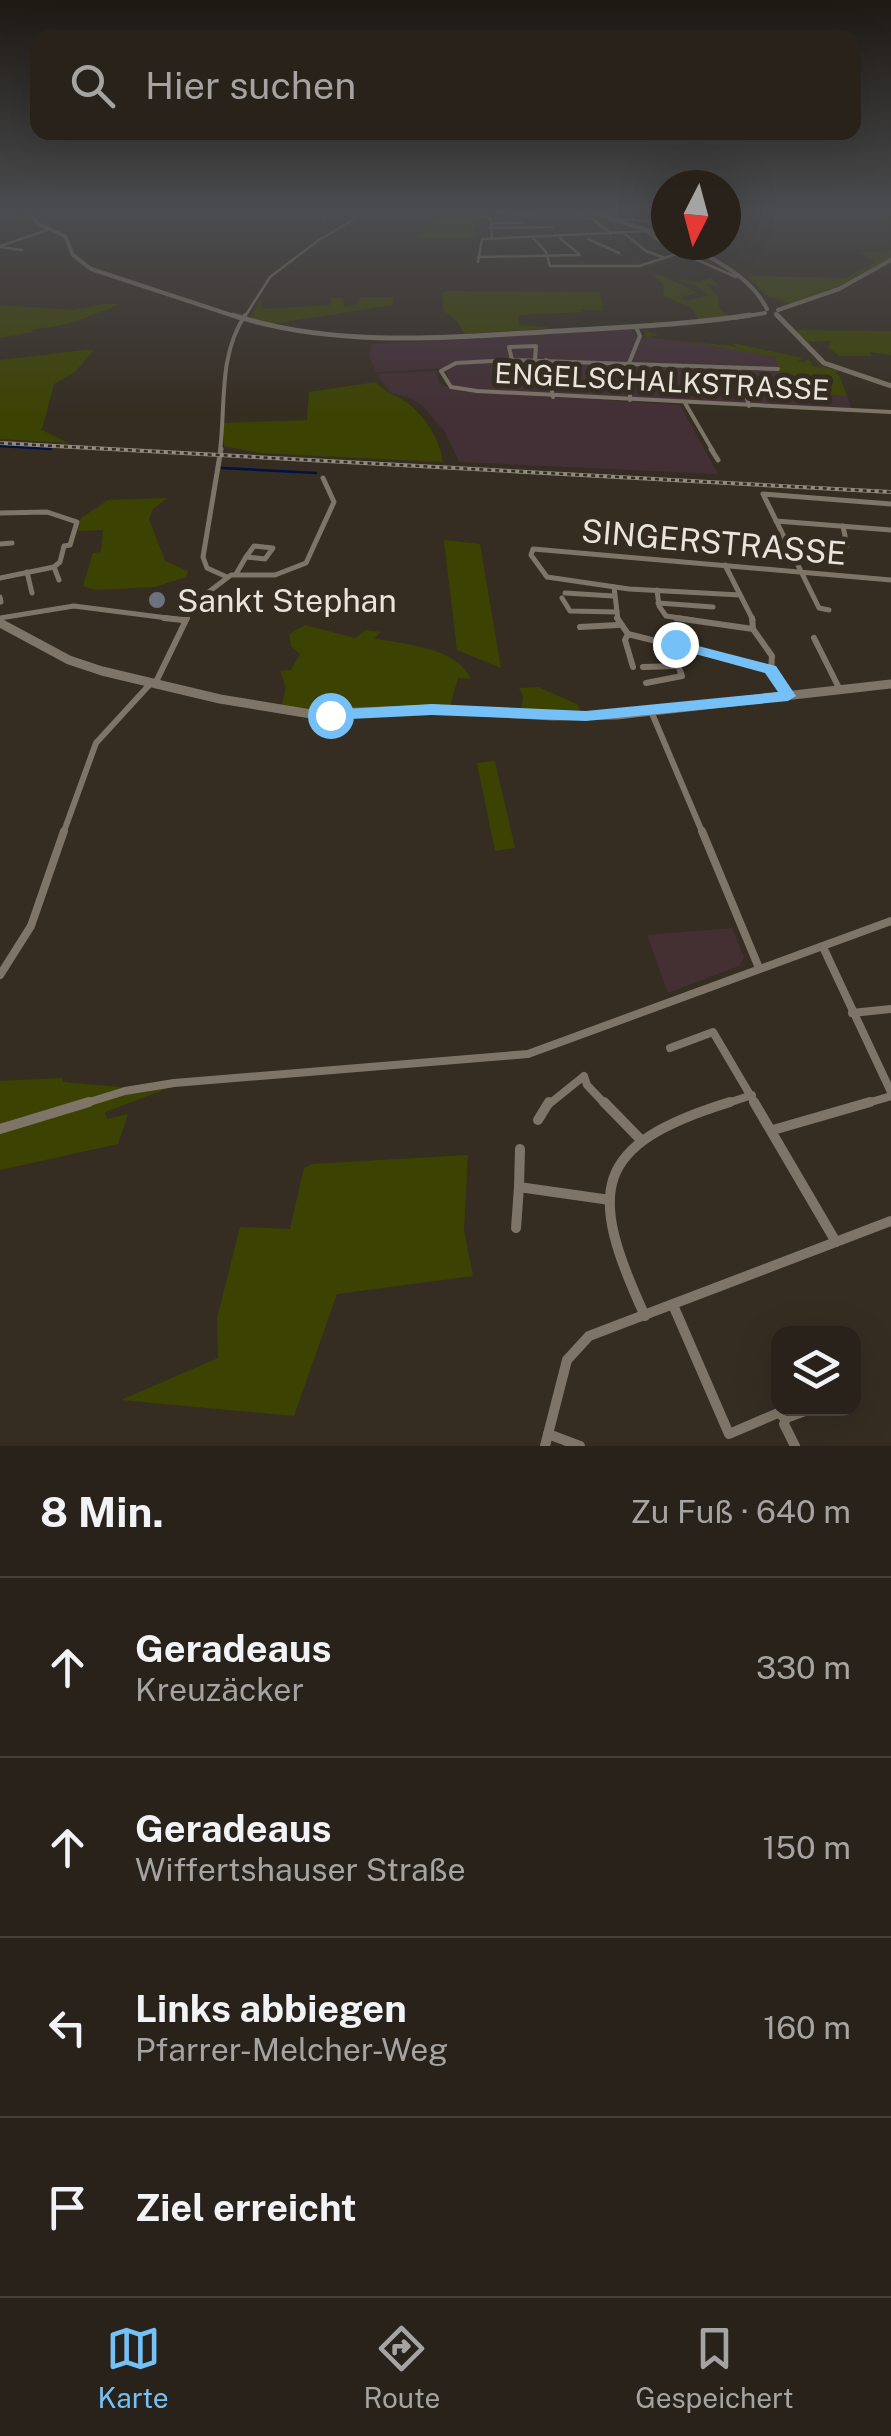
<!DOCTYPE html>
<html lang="de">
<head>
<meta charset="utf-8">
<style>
  body { margin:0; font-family:"Public Sans",sans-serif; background:#342f27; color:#f1f3f6 }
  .controls { position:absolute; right:30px; bottom:30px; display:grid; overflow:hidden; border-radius:20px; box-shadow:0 10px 40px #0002 }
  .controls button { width:90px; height:90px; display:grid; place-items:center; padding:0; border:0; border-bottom:2px solid #443f39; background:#28221a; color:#f1f3f6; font:50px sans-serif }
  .compass { position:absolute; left:651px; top:170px; width:90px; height:90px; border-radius:50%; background:#28221a; box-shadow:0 10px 40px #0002; rotate:186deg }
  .stop { position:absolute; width:30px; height:30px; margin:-22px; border:8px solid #75c0f6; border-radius:50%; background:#fff }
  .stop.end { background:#75c0f6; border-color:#fff; box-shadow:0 2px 10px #0008 }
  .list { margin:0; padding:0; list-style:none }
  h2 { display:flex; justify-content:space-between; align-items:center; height:130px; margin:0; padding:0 40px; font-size:42px }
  h2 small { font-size:32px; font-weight:400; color:#a5a4a2 }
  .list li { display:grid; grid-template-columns:65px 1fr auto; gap:30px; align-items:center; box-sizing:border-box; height:180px; padding:0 40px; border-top:2px solid #443f39 }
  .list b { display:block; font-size:38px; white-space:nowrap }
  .list p { margin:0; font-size:32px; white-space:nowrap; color:#a5a4a2 }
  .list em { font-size:32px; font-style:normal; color:#a5a4a2 }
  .icon { flex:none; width:55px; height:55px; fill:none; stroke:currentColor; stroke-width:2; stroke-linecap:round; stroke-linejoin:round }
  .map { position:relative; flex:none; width:891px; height:1446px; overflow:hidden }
  .search { position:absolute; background:#28221a; box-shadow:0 10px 40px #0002; left:30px; right:30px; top:30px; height:110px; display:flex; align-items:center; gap:25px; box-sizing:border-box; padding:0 35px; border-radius:20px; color:#a5a4a2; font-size:38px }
  .sheet { height:850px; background:#28221a }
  nav { display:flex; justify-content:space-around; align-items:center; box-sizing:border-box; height:140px; border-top:2px solid #443f39; background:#28221a; font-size:28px; color:#a5a4a2 }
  nav a { display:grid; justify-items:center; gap:5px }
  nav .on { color:#75c0f6 }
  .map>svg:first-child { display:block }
  .commercial { fill:#432f36 }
  .education { fill:#442f32 }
  .green { fill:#3c4302 }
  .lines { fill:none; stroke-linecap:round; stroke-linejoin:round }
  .stream { stroke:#001246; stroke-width:2.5 }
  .street-far5 { stroke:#7e7568; stroke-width:2.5 }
  .street-far4 { stroke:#7e7568; stroke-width:4 }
  .street-far3 { stroke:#7e7568; stroke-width:5 }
  .street-far2 { stroke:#7e7568; stroke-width:6 }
  .street-far1 { stroke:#7e7568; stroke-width:8 }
  .street { stroke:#7e7568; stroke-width:10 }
  .secondary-far2 { stroke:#7e7568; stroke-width:4 }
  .secondary-far1 { stroke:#7e7568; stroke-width:5 }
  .secondary { stroke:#7e7568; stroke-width:9 }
  .rail-casing { stroke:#918b82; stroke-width:4 }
  .rail { stroke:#352d22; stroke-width:2.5; stroke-dasharray:4; stroke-linecap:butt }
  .route { fill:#75c0f6 }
  .worship-dot { fill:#6b7280; stroke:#352d22; stroke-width:4 }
  .labels { text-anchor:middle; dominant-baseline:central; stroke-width:10; stroke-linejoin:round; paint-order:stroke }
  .far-street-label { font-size:28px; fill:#e9e4dd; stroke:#352d22 }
  .street-label { font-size:32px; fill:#e9e4dd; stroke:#352d22 }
  .poi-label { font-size:32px; fill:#e9e4dd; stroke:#352d22; text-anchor:start }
</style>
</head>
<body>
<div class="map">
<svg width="891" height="1446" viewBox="0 0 891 1446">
  <rect width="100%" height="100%" fill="#352d22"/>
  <g class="commercial">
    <path d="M631 329 637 336 732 347 775 357 813 382 818 395 847 396 852 409 570 398 463 388 451 385 445 368 376 372 369 356 371 344Z"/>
    <path d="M436 371 440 384 459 391 680 405 718 474 459 462 445 432 423 406 408 397 391 393 376 374Z"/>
  </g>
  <path class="education" d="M732 928 744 957 739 966 668 993 647 935Z"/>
  <g class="green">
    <path d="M450 211 486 218H477L473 228 476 238 415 239Z"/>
    <path d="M891 251V259L848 283 790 304 766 295 747 276 846 278 876 262 859 252Z"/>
    <path d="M653 275 663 276 698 293 680 297 685 301 708 295 695 285 671 278 700 282 710 278 719 286 705 284 717 294 720 310 731 317 699 320 691 307 663 296 664 285Z"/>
    <path d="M446 291 600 292 603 311 579 309 584 312 518 315 519 325 554 328 464 334 456 320 443 310 442 293Z"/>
    <path d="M360 297H394L393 305 271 324 251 318 260 299 262 309 331 305V298H341L345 307 359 304Z"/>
    <path d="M104 304H120C87 317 68 327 32 329L33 332 0 338V305L73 310Z"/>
    <path d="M643 329C667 343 708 342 737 347L732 343 803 358 798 361 803 363 809 359 801 346 813 366 822 369 808 352 821 366 839 371 834 373 839 375 847 396 818 395 813 382 783 380 775 357 658 336 647 337 640 347 646 336Z"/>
    <path d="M796 330 891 331V355L870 352 872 356H839L828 347 832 341 808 342Z"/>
    <path d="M85 350H94L75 372 54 384 42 429 38 428 68 443 0 439V360Z"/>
    <path d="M376 382C386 394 398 395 410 405 427 419 440 441 443 462L259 453 224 446 223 423 307 420 309 392Z"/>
    <path d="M167 498 153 509 149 519 165 561 188 571 186 577 155 587 95 590 83 586 93 553 101 552 103 530 78 531 81 518 108 500Z"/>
    <path d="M444 540 480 544 501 668 457 650Z"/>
    <path d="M305 625 355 638 366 630 381 632 374 638C405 645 457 647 471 679L458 678 450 707 330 713 281 706 286 688 280 671 291 670 300 654 291 646 289 634Z"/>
    <path d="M538 687 577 704 581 713 521 712 523 696 519 688Z"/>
    <path d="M495 761 515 848 495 851 477 763Z"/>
    <path d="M62 1078 63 1082 130 1088 0 1128V1081Z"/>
    <path d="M174 1086 105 1112 107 1119 128 1114 118 1144 0 1170V1133L125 1095Z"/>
    <path d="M468 1155 464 1230 473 1276 337 1294 294 1416 121 1400 218 1358 217 1318 240 1227 290 1229 304 1168 312 1164Z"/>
  </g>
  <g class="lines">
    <g class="stream">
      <path d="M0 446 51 449"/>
      <path d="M222 468 316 473"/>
    </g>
    <g class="street-far5">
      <path d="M7 211 30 213"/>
      <path d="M471 211 534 216"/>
      <path d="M561 211 593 219 611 234"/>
      <path d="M478 215 491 219 492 239"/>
      <path d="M324 218 335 211"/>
      <path d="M614 219 666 222"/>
      <path d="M492 223H522"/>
      <path d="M489 228 552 227"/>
      <path d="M647 232 668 247 736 277"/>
      <path d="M625 234 646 251 665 258"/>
      <path d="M533 238 546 252 550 266H639L677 254"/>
      <path d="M588 239 619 253"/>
      <path d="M0 246 50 229"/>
      <path d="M0 247 22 250"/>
      <path d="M478 257 580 255 560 238"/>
      <path d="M478 262 482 239 650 231"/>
      <path d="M244 318 270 277 319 240 368 211"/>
    </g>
    <g class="street-far4">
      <path d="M512 360 456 363 441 371 451 387 477 391 891 412"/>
      <path d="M535 360 536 346 509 347 512 360 778 369"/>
      <path d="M546 360 553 397"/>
      <path d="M739 368 749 406"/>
      <path d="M630 400 629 363 640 336 636 327"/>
      <path d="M685 403 713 451"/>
      <path d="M220 451C226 403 218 357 245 315"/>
    </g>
    <g class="street-far3">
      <path d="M221 449 203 557 207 568 227 577"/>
      <path d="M711 449 718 460"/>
      <path d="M0 513 47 512 77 522 70 545 64 546 60 562 54 567 0 578"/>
      <path d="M776 521 891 530"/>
      <path d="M843 526 847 546"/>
      <path d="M0 544 12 543"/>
      <path d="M254 546 273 548 265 559 246 557Z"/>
      <path d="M725 565 753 620"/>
      <path d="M54 567 59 580"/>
      <path d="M27 572 32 593"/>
      <path d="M236 574 246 557"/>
      <path d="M614 587 618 620"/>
      <path d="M657 590 659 606 666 616 693 620"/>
      <path d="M565 593 613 596"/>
      <path d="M740 595 629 589 547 577 531 555 533 549 891 580"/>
      <path d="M0 597 1 602"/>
      <path d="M562 598 570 611 617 612"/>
      <path d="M658 603 713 607"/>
      <path d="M829 610 819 608 763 494 891 504"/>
      <path d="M0 618 74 606 183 620"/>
      <path d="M186 620 194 603 231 575H275L306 563 334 502 323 478"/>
    </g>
    <g class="street-far2">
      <path d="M164 618 183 620"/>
      <path d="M617 618 628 634 625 640 633 667"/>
      <path d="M676 618 753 629"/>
      <path d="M752 618 753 629 772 656 771 670 788 696"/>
      <path d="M580 627 618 625"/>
      <path d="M628 634 771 670"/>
      <path d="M814 638 840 690"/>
      <path d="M643 667 678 666"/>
      <path d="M646 683 682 676 673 652 675 644"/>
      <path d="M155 684 187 618"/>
      <path d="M651 711 703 834"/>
      <path d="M63 834 96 743 151 683"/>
    </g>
    <g class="street-far1">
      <path d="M702 831 759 968"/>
      <path d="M823 947 891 1092"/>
      <path d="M0 975 31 926 64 831"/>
      <path d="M852 1013 891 1009"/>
      <path d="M670 1048 713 1032 756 1105"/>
      <path d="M80 1105 125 1091 174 1083 528 1054 891 921"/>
      <path d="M548 1105 584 1076 587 1085 606 1105"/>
      <path d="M722 1105 752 1095"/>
      <path d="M861 1105 891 1096"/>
    </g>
    <g class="street">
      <path d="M604 1102 640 1139"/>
      <path d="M754 1102 836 1242"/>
      <path d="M538 1120 549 1102"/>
      <path d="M0 1129 89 1102"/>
      <path d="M773 1130 870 1102"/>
      <path d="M520 1149 519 1187 610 1200"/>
      <path d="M516 1228 519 1187"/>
      <path d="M673 1305 729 1434 778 1413 786 1418 813 1408"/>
      <path d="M645 1316C587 1190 591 1145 730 1102"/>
      <path d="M786 1418 784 1424 795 1446"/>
      <path d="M548 1434 580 1446"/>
      <path d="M545 1446 567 1360 589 1336 891 1221"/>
    </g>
    <g class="secondary-far2">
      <path d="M30 211 38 224 65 236 73 255 91 269 240 318"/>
      <path d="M587 211 666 236"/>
      <path d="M688 245C719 263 750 276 767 309"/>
      <path d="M778 310 839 289 891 260"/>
      <path d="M776 314 780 318"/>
      <path d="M734 318 765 313"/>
    </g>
    <g class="secondary-far1">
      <path d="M233 315C336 349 453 337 560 331 623 327 687 325 750 315"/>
      <path d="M777 315 824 363 891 386"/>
    </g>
    <path class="secondary" d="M0 623 69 660 102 671 220 699 311 714 432 709 553 716 617 715 891 684"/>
    <defs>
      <path id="rail" d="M0 443 891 492"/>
    </defs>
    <use href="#rail" class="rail-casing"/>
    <use href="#rail" class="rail"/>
  </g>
  <linearGradient id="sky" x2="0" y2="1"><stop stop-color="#1d1913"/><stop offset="0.51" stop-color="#4b4c4f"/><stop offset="1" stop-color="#4b4c4f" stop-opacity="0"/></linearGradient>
  <rect width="891" height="414" fill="url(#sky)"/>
  <path class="route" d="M675 640 776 666 796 696 788 701 586 721 432 715 330 720 322 715 330 710 432 704 586 711 778 692 765 673 670 647V641Z"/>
  <circle class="worship-dot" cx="157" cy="600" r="10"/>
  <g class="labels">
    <g class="far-street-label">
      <text transform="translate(662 381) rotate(3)">ENGELSCHALKSTRASSE</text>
    </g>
    <g class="street-label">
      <text transform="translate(714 542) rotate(5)">SINGERSTRASSE</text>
    </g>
    <g class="poi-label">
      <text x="177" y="600">Sankt Stephan</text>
    </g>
  </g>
</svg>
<div class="controls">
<button><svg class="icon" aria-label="layers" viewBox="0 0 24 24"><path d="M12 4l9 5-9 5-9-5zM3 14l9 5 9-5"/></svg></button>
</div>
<svg class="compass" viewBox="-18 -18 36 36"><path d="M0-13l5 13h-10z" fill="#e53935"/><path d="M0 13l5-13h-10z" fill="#a5a4a2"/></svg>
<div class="stop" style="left:330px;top:715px"></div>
<div class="stop end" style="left:675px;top:644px"></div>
<div class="search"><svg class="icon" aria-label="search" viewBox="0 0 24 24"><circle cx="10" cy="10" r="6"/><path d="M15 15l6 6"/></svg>Hier suchen</div>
</div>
<section class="sheet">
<h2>8 Min.<small>Zu Fuß · 640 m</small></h2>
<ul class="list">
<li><svg class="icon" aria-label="ahead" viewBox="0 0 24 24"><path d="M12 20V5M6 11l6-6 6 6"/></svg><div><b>Geradeaus</b><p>Kreuzäcker</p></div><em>330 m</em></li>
<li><svg class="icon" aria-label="ahead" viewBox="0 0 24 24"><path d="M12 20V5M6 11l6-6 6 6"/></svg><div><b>Geradeaus</b><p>Wiffertshauser Straße</p></div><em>150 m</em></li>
<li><svg class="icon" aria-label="left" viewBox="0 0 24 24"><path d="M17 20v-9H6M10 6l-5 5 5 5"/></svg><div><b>Links abbiegen</b><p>Pfarrer-Melcher-Weg</p></div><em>160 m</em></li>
<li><svg class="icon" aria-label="arrive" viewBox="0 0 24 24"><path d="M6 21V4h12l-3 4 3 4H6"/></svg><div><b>Ziel erreicht</b></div></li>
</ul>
</section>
<nav>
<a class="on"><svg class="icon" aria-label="map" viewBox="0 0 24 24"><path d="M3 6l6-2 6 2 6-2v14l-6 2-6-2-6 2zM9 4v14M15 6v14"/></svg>Karte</a>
<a><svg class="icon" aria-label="directions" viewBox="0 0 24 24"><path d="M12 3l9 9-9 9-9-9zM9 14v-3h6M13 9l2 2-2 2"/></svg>Route</a>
<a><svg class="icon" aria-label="saved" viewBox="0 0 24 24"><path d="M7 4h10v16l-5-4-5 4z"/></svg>Gespeichert</a>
</nav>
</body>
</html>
